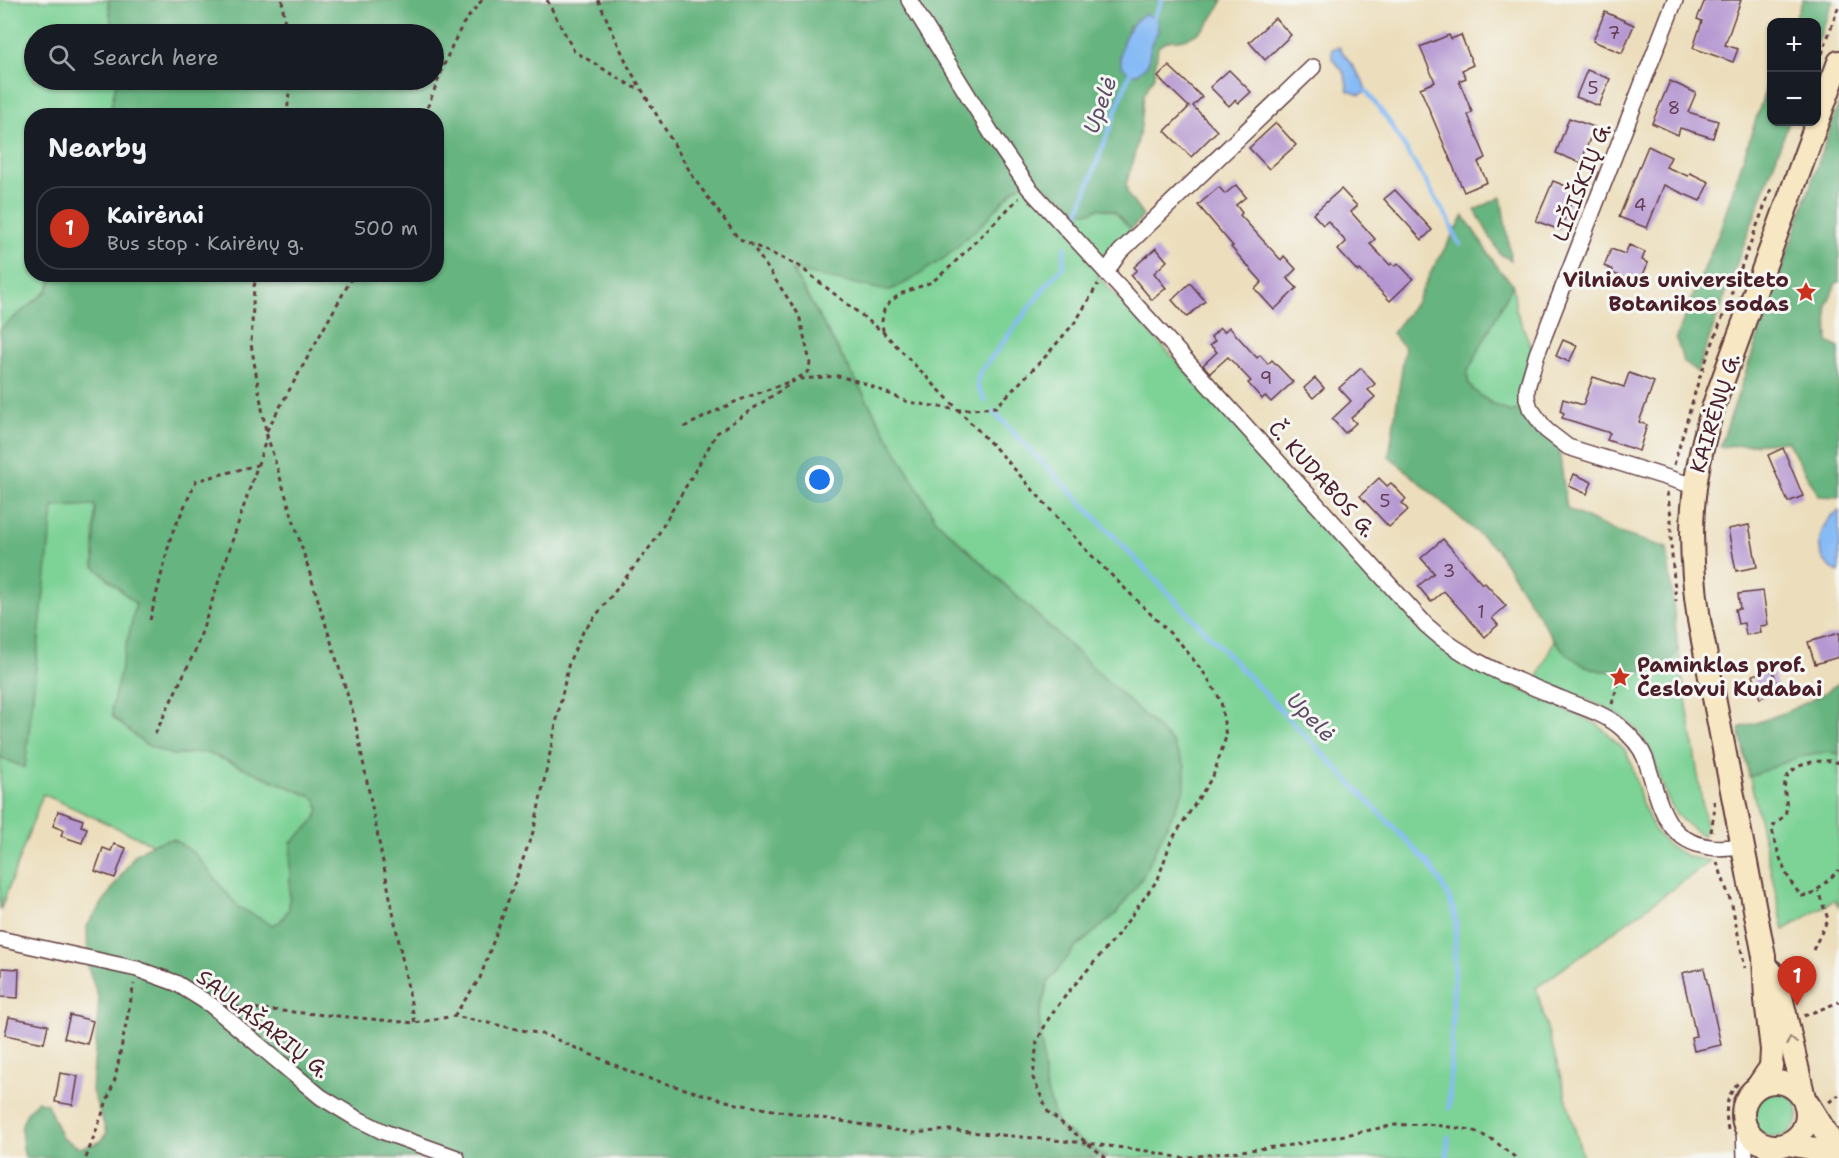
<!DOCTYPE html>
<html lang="en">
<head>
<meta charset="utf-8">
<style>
  body { margin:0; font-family:"Shantell Sans",sans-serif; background:#20242c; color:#f1f3f6 }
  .controls { position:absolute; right:18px; top:18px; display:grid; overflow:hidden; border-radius:12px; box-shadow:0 2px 4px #0004 }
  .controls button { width:54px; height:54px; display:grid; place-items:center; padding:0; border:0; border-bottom:2px solid #363941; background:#171b24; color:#f1f3f6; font:30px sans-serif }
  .you { position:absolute; left:820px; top:480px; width:21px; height:21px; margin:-15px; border:4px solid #fff; border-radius:50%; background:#1a73e8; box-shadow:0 0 0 9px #1a73e833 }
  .badge { display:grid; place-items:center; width:39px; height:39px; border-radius:50%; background:#c8321e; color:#fff; font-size:20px; font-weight:700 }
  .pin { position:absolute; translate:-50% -50px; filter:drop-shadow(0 2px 3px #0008) }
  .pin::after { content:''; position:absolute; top:32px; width:21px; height:18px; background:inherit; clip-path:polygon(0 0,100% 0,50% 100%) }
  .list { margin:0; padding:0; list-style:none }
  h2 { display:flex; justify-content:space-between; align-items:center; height:78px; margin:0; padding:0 24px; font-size:26px }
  h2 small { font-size:20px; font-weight:400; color:#9ea1a6 }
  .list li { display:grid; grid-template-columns:39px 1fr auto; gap:18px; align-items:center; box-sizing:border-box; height:84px; margin:0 12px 12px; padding:0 12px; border:2px solid #363941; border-radius:24px }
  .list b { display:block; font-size:22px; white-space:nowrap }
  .list p { margin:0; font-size:20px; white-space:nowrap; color:#9ea1a6 }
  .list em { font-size:20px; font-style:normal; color:#9ea1a6 }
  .icon { flex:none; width:33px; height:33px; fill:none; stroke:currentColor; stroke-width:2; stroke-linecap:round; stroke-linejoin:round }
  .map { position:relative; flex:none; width:1839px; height:1158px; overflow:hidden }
  .search { position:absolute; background:#171b24; box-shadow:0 2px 4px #0004; left:24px; top:24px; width:420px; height:66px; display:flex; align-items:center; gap:15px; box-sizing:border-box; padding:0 21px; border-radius:33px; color:#9ea1a6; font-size:22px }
  .panel { position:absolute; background:#171b24; box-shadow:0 2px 4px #0004; left:24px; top:108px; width:420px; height:174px; border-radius:24px }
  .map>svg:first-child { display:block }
  .green { fill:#7dd296; stroke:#647860; stroke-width:1.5 }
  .forest { fill:#66b47f; stroke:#586a55; stroke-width:1.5; fill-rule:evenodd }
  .water { fill:#87bbf5; stroke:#686d90; stroke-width:1.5 }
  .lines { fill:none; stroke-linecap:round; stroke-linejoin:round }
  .stream { stroke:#87bbf5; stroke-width:4.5 }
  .building { fill:#b597d1 }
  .street-casing { stroke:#623c41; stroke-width:18 }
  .secondary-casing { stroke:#623c41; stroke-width:26 }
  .path { stroke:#623c41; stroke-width:3; stroke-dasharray:4.5 4.5; stroke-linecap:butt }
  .street { stroke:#fff; stroke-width:15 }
  .secondary { stroke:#f7e8c3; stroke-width:22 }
  .oneway { stroke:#a08477 }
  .labels { text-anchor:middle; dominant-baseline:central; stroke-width:6; stroke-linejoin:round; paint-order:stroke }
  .number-label { font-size:18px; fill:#653d54 }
  .street-label { font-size:21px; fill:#4a1f2b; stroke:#f6f6f2 }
  .poi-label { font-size:21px; font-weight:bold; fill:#4a1f2b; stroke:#f6f6f2; text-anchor:end }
  .water-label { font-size:22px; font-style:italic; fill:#5c4e68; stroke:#f6f6f2 }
</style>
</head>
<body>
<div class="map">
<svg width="1839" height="1158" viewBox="0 0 1839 1158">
  <rect width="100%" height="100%" fill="#f6f6f2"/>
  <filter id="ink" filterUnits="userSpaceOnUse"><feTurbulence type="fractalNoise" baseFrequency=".0167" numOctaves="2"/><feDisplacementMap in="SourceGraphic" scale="12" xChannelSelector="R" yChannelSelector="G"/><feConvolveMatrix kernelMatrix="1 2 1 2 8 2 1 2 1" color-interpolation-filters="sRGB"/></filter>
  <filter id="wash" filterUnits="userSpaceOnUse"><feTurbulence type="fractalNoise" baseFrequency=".008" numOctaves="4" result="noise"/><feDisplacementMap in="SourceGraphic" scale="24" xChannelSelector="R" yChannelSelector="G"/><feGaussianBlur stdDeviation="1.35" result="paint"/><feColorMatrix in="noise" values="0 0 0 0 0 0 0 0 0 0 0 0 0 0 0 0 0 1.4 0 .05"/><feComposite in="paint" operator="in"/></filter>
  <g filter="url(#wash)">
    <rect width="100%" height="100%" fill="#ecdebc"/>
    <g class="green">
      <path d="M0 0H108L113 34H34V80H117L109 115 32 116V274L54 275 47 291 0 329Z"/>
      <path d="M1033 175C1044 184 1078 215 1090 212 1094 211 1096 209 1099 208L1114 211 1131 229 1112 251 1098 276 1422 627 1456 657 1473 668 1597 724 1625 750 1632 765 1642 803 1655 831 1670 847 1689 857 1711 861 1536 988 1583 1158H1107L1058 1126 1045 1085 1039 1017 1048 982 1074 949 1116 914 1185 766 1171 741 936 520 792 269 888 291 911 280 947 256 986 220 1013 190Z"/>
      <path d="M1513 284 1516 310 1532 349 1523 409 1510 412C1498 407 1471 394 1468 381 1467 378 1468 374 1468 371Z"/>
      <path d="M95 505 94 566 136 604 112 707 113 717 145 744 172 755 206 752 315 798 319 809 315 820 291 843 289 909 280 922 272 925 238 907 195 854 174 839 152 844 43 794 0 911V757L25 768 53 507Z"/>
      <path d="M1554 640 1568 655 1670 662 1678 648 1706 827 1703 836C1694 830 1685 824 1678 816 1658 791 1659 753 1636 729 1612 705 1568 693 1536 682Z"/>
      <path d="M1839 683V907L1834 900 1784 930 1739 728C1775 718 1808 705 1839 683Z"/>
      <circle cx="1775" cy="1114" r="23"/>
    </g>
    <g class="forest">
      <path d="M108 0H1223C1214 17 1205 34 1184 39 1170 43 1173 36 1158 47L1154 76 1144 94 1141 126 1133 162 1126 184 1128 195 1143 216 1131 229 1114 211 1099 208C1096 209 1094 211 1090 212 1078 215 1044 184 1032 176L1013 190 986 220 947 256 911 280 888 291 792 270 936 520 1171 741 1185 766V788L1141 880 1116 914 1074 949 1048 982 1039 1017 1045 1085 1058 1126 1107 1158H25C20 1132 17 1121 37 1101L47 1104 62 1138 80 1148 99 1142 107 1133 92 1091 99 1000 88 967 87 926 135 855 152 844 173 839 195 854 238 907 272 925 280 922 289 909 291 843 315 820 319 809 315 798 206 752 172 755 145 744 113 717 112 707 136 604 94 566 95 505 53 507 25 768 0 757V329L47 291 54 275 436 274V116L109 115 117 80H434V34H113ZM1129 26 1158 31 1151 44 1148 64 1120 56Z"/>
      <path d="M1803 0H1833L1817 45 1816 22H1793Z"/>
      <path d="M1771 73 1772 122H1789L1697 372 1683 361 1676 338 1720 230Z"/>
      <path d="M1839 103V282L1836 283 1827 305 1828 342 1839 348V497L1819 496 1787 441 1720 447Z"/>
      <path d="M1501 197 1511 260 1500 254 1475 210Z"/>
      <path d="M1464 216 1500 271 1513 284 1468 371V382L1473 390 1491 403 1510 412 1523 409 1559 449 1567 509 1616 532 1667 548 1678 648 1670 662 1659 669 1645 671H1601L1583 665 1568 655 1554 640 1497 550 1389 456 1405 348 1392 333 1417 301 1432 270Z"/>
      <path d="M1839 683V754C1813 747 1774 767 1749 777L1739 728C1775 718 1808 705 1839 683Z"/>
    </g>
    <g class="water">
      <path d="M1146 14 1157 20 1158 31 1151 44 1148 64 1137 74C1105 73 1125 21 1146 14Z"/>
      <path d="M1339 47 1362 79 1366 91 1360 95 1348 91 1345 74 1332 58V49Z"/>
      <path d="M1839 511V572C1811 562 1816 523 1839 511Z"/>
    </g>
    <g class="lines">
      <g class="stream">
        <path d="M1152 21 1162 0"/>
        <path d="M1366 91 1388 120 1449 220 1457 241 1460 244"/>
        <path d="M1075 222 1131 70"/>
        <path d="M985 401 977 386 979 374 1045 287 1063 266 1065 247"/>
        <path d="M994 412 1427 862C1441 881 1451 897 1456 921L1449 1108"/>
        <path d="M1447 1158 1448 1137"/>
      </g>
    </g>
    <g id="blocks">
      <g class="building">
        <path d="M1705 0H1741L1725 45 1738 49 1733 62 1693 48 1702 21 1697 19Z"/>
        <path d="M1605 12 1634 25 1622 53 1593 41Z"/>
        <path d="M1275 18 1291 35 1265 60 1249 42Z"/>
        <path d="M1449 35 1451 39 1461 35 1473 65 1462 70 1466 78 1459 81 1472 112 1468 115 1486 158 1478 162 1487 182 1464 192 1420 88 1435 82 1420 47Z"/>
        <path d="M1169 66 1202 97 1193 106 1217 131 1191 157 1165 131 1189 107 1158 77Z"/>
        <path d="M1229 70 1251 92 1239 103 1235 100 1229 106 1210 87Z"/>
        <path d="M1587 70 1610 79 1599 106 1576 97Z"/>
        <path d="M1670 81 1696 93 1688 112 1718 121 1713 138 1680 128 1678 135 1652 123Z"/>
        <path d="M1569 118 1594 127 1581 163 1556 153Z"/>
        <path d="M1276 123 1296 145 1269 169 1249 148Z"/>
        <path d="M1648 146 1671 157 1666 167 1688 176 1690 173 1709 182 1700 201 1664 185 1647 228 1619 217Z"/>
        <path d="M1553 181 1576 190 1560 230 1536 221Z"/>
        <path d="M1236 185 1246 197 1236 205 1242 213 1240 215 1281 260 1284 256 1296 269 1287 278 1297 288 1274 310 1255 289 1262 282 1231 247 1233 246 1198 205 1219 187 1225 194Z"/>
        <path d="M1341 189 1357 206 1351 212 1375 239 1370 244 1390 265 1392 263 1395 266 1398 263 1413 279 1390 301 1360 270 1358 272 1338 250 1346 242 1328 221 1323 225 1313 214Z"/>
        <path d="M1395 190 1432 230 1422 240 1384 199Z"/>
        <path d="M1629 245 1645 252 1642 260 1648 263 1639 284 1612 273 1613 270 1604 266 1611 249 1625 254Z"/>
        <path d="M1156 248 1167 261 1154 273 1166 288 1152 300 1131 275 1137 270 1134 267Z"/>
        <path d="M1190 283 1205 301 1187 317 1172 300Z"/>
        <path d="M1229 327 1257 358 1260 355 1268 364 1272 360 1293 382 1271 402 1265 396 1262 399 1248 383 1251 381 1228 357 1210 373 1203 365 1217 352 1210 345 1215 341 1211 337 1220 328 1224 332Z"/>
        <path d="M1563 340 1577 346 1569 362 1556 356Z"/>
        <path d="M1361 368 1375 384 1368 390 1375 397 1351 418 1356 423 1345 433 1332 419 1351 401 1339 388Z"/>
        <path d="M1629 373 1654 382 1639 422 1647 425 1639 451 1607 440 1610 433 1562 418 1564 413 1560 411 1563 399 1583 405 1593 377 1624 387Z"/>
        <path d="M1315 378 1324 388 1313 398 1304 388Z"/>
        <path d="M1783 448 1803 496 1788 502 1768 455Z"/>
        <path d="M1574 474 1592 482 1587 494 1569 486Z"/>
        <path d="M1379 478 1387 486 1391 483 1406 499 1402 503 1408 510 1389 527 1360 496Z"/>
        <path d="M1749 525 1757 567 1736 571 1728 529Z"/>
        <path d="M1443 539 1482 584 1484 582 1506 606 1492 618 1498 625 1485 637 1444 591 1431 602 1418 586 1434 573 1421 558Z"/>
        <path d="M1763 591 1768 625 1760 626 1761 633 1746 635 1744 623 1738 624 1735 609H1740L1738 594Z"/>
        <path d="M1839 633V657L1815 664 1808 642Z"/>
        <path d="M1773 670 1777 685 1760 699 1753 675Z"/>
        <path d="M58 811 83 820 81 826 87 828 82 843 61 836 63 830 53 826Z"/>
        <path d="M114 844 126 848 115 878 95 871 103 848 111 851Z"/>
        <path d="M2 968 19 969 18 998 1 997Z"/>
        <path d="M1704 968 1721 1045 1694 1051 1691 1037 1696 1036 1682 973Z"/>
        <path d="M70 1015 93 1021 87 1044 64 1038Z"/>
        <path d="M9 1017 48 1025 44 1043 5 1035Z"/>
        <path d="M60 1073 78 1076 73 1105 55 1102Z"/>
      </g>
    </g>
  </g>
  <g filter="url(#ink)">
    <use href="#blocks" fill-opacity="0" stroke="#623c41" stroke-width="1.5"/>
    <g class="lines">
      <defs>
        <g id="street">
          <path d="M909 0 995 139 1029 188 1106 272"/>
          <path d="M1675 0 1537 354 1527 388V398L1530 408 1546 430 1568 447 1694 486"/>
          <path d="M1313 67 1120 252 1106 272 1426 625C1465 661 1513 679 1562 699 1581 707 1603 713 1619 726 1630 735 1640 745 1645 758 1659 795 1661 841 1710 847 1721 849 1732 847 1742 846"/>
          <path d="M0 939 137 969 176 983 211 1005 321 1097 354 1117 384 1132 457 1158"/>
          <path d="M1744 1123 1745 1158"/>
          <path d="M1767 1158 1777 1146"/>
        </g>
        <g id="secondary">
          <path d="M1771 971 1781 996 1804 1098 1839 1154"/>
          <circle cx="1775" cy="1114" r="32"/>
          <path d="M1758 1086 1771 1067 1772 1050 1766 1000 1764 956 1699 620C1687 537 1689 480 1716 399L1839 62"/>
          <path d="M1788 1144 1811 1148 1826 1158"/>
        </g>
      </defs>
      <use href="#street" class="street-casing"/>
      <use href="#secondary" class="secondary-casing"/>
      <g class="path">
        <path d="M282 0 286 34"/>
        <path d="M547 0 574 51 633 87 640 89"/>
        <path d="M598 0 629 68 695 180 738 238 799 266 884 333 1002 455 1085 549 1181 644 1207 677 1221 701 1226 737 1213 776 1171 841 1158 879 1116 937 1070 990 1050 1016 1037 1041 1033 1078 1048 1112 1106 1158"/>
        <path d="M1822 54 1839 5"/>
        <path d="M287 116 290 80"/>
        <path d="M424 116 450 50 463 24 482 0"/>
        <path d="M258 274 254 286 251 344 266 432 354 716 415 1023"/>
        <path d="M883 331 882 321 884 310 889 303 900 294 932 282 950 267 1019 198"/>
        <path d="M800 379 838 376 864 383 908 402 959 410 996 407 1045 357 1076 321 1098 284"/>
        <path d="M684 427 737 401 794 380"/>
        <path d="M1674 465 1699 379 1772 186"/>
        <path d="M1667 492 1671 516V544L1676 602"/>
        <path d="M150 620 171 536 196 481 257 465"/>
        <path d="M1612 704 1620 677"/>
        <path d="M155 734 196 649 266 440V432L354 274"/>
        <path d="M1839 763C1824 757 1789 763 1785 782 1783 792 1788 802 1786 811 1785 819 1774 821 1772 829 1778 853 1784 878 1802 896L1813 894 1839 870"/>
        <path d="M1711 832 1715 807 1713 797"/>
        <path d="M1717 862 1732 905 1745 968"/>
        <path d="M1813 950 1828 919 1818 891"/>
        <path d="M237 1007 415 1023 454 1016 546 1035 640 1076 737 1104 913 1133 949 1130 1085 1143 1147 1151 1181 1158 1300 1144 1395 1125 1427 1124 1472 1130 1493 1140 1516 1158"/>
        <path d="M454 1016 480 978 534 829 569 662 583 632 653 543 717 433 809 371 810 362 799 315 752 245"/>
        <path d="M1804 1016 1839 1002"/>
        <path d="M1829 1102 1839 1095"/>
        <path d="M1728 1130C1725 1110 1725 1096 1740 1081"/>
        <path d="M86 1158 115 1079 134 984"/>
      </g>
      <use href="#street" class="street"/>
      <use href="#secondary" class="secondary"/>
    </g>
    <defs><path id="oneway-chevron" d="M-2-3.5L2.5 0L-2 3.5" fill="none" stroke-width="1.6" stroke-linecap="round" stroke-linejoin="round" transform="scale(1.5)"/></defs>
    <use class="oneway" href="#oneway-chevron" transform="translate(1791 1041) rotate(-102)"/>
  </g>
  <defs>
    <symbol id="sight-bare" viewBox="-9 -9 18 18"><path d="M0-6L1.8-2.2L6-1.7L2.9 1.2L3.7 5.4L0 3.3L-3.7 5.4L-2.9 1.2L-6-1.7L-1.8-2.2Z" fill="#c8321e" stroke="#f6f6f2" stroke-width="2.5" paint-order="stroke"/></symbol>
  </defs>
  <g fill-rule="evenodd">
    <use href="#sight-bare" x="1791" y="277" width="30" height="30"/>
    <use href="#sight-bare" x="1605" y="662" width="30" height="30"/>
  </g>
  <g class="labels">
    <g class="number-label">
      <text x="1614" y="33">7</text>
      <text x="1593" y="88">5</text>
      <text x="1674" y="108">8</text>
      <text x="1640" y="205">4</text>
      <text x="1266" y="378">9</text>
      <text x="1385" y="501">5</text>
      <text x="1449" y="571">3</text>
      <text x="1481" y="612">1</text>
    </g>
    <g class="street-label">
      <text transform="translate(1582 182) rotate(-69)">LIŽIŠKIŲ G.</text>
      <text transform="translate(1715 413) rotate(-73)">KAIRĖNŲ G.</text>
      <text transform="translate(1322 479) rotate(48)">Č. KUDABOS G.</text>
      <text transform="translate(263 1024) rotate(38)">SAULAŠARIŲ G.</text>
    </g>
    <g class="poi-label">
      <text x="1789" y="280">Vilniaus universiteto<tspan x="1789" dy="24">Botanikos sodas</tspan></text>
      <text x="1637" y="665" text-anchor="start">Paminklas prof.<tspan x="1637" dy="24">Česlovui Kudabai</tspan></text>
    </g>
    <g class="water-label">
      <text transform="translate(1100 105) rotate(-70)">Upelė</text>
      <text transform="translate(1311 717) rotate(46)">Upelė</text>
    </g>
  </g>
</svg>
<div class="controls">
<button>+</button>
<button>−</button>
</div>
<div class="you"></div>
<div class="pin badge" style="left:1797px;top:1006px">1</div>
<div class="search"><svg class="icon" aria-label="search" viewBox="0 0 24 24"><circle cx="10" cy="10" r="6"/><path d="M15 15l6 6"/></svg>Search here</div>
<section class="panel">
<h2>Nearby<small></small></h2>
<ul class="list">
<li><span class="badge">1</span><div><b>Kairėnai</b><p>Bus stop · Kairėnų g.</p></div><em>500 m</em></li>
</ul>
</section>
</div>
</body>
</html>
